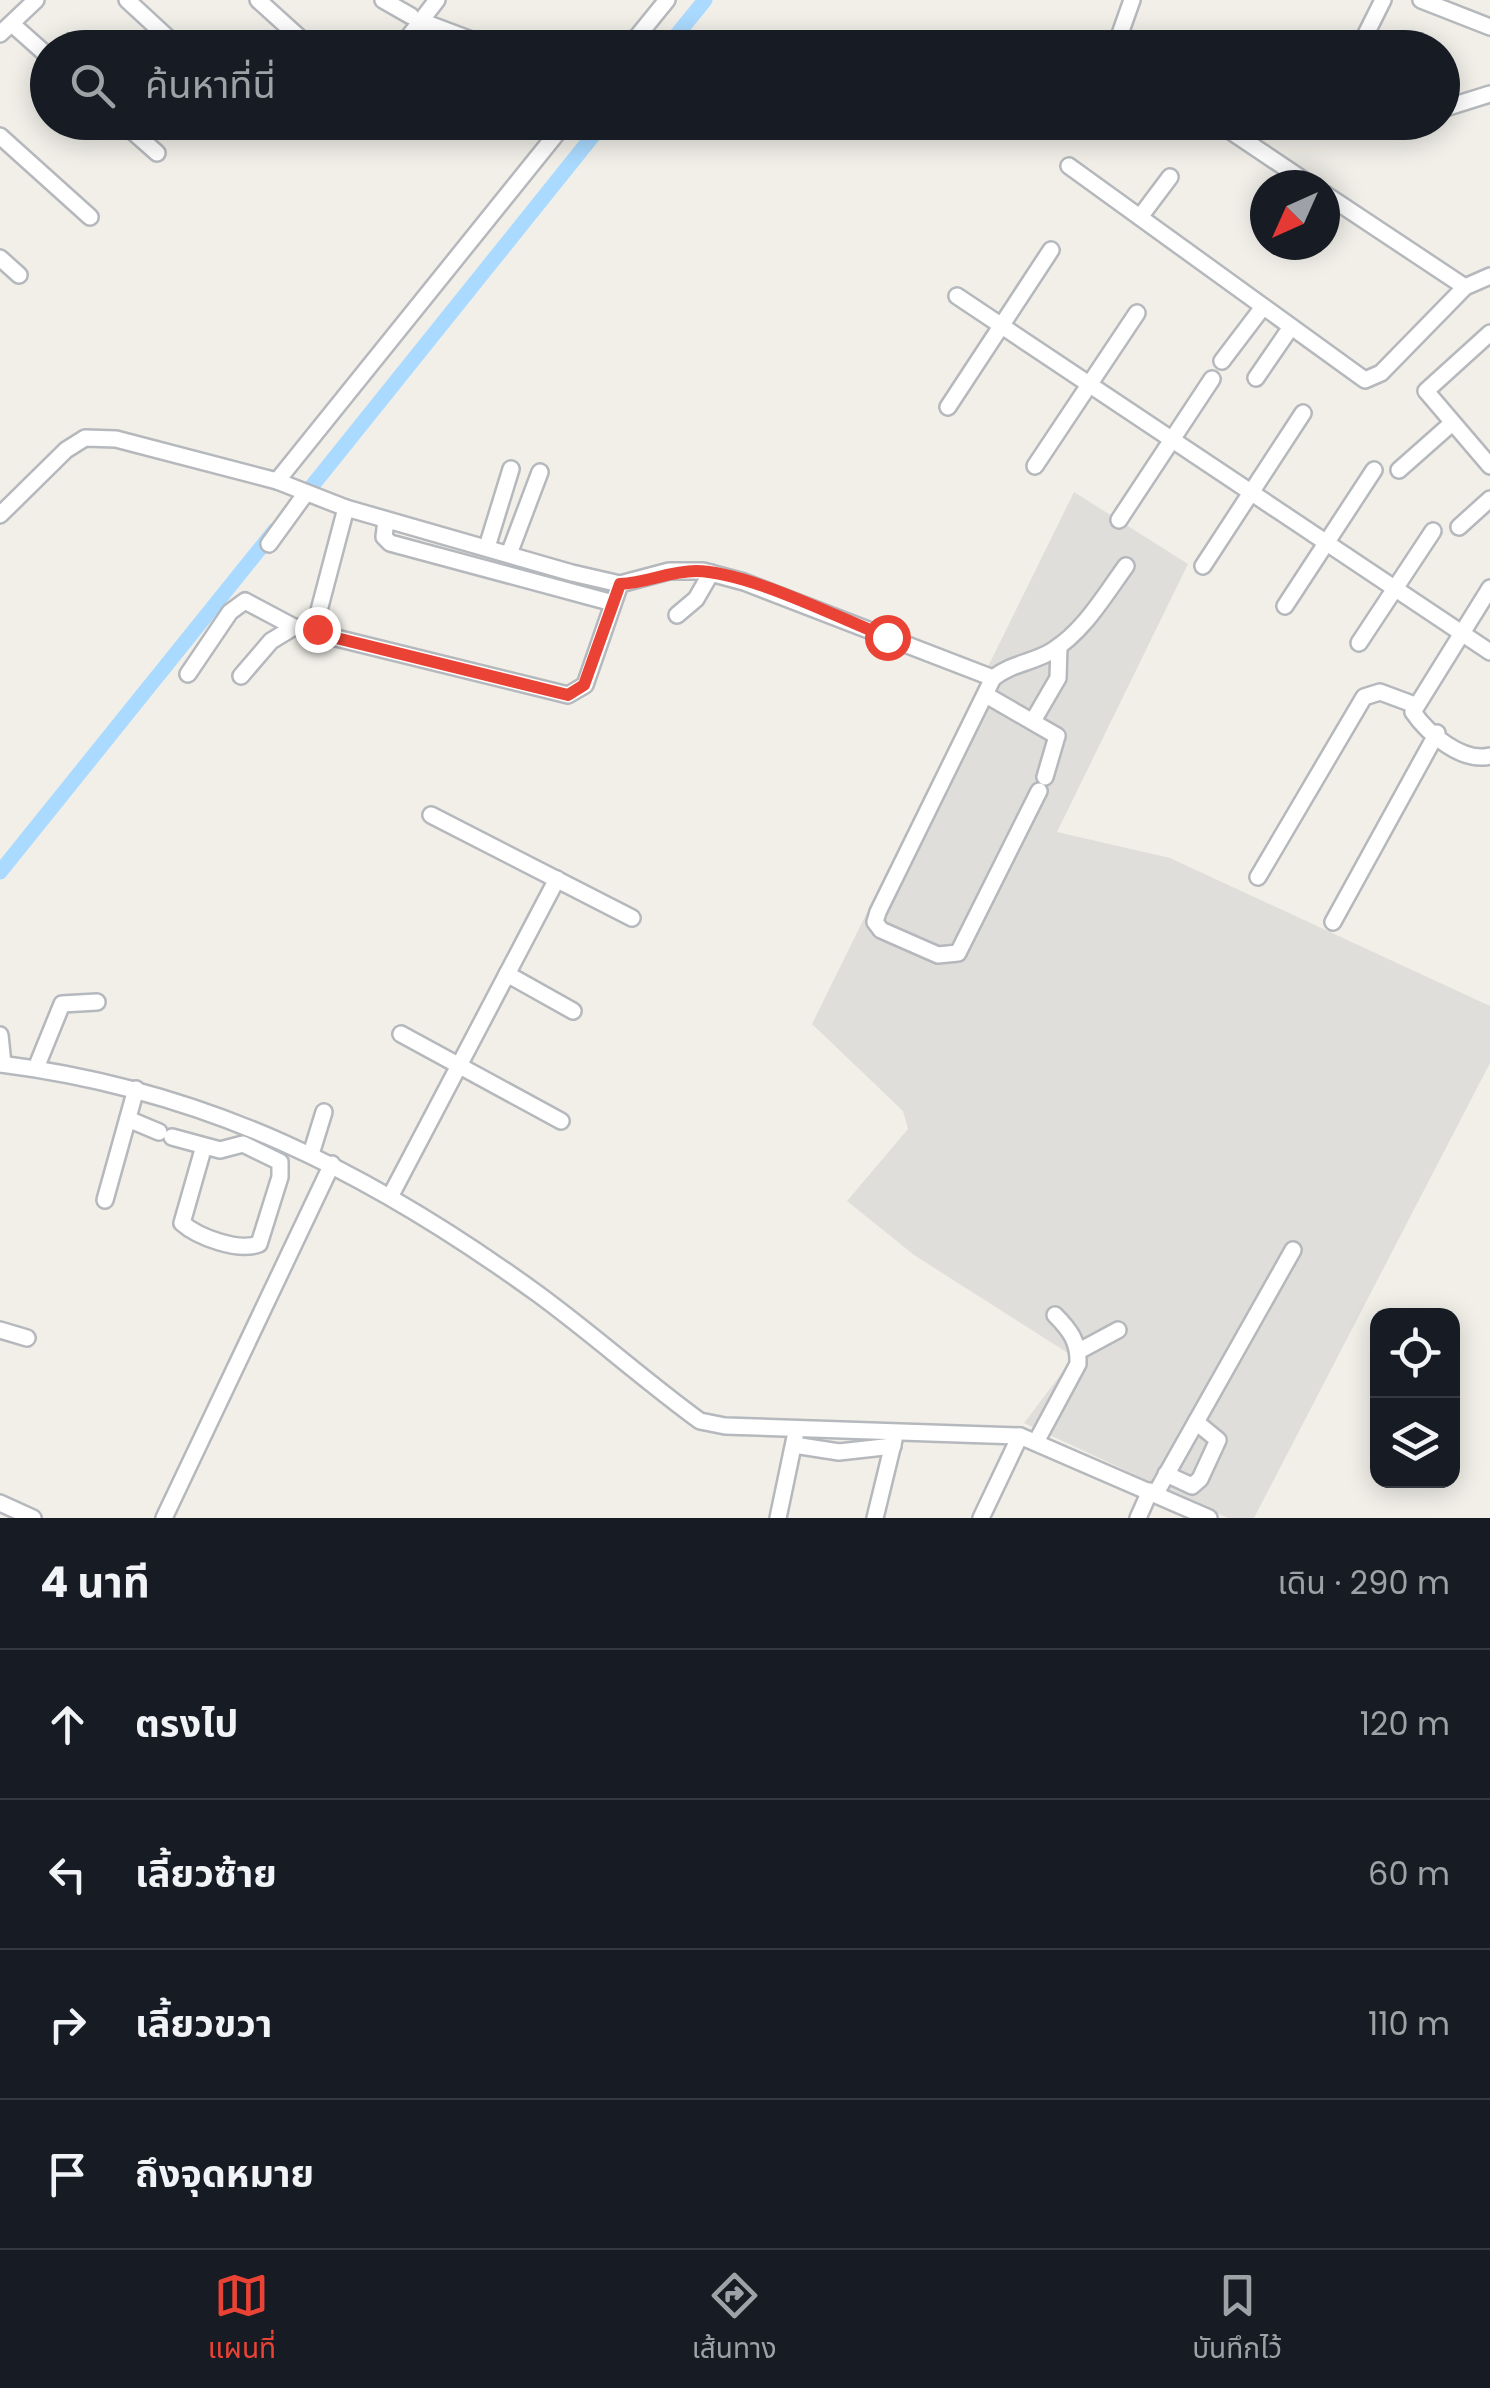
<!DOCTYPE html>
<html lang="th">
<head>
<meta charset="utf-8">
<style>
  body { margin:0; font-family:Poppins,"Noto Sans Thai",sans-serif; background:#242831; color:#f1f3f6 }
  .controls { position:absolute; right:30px; bottom:30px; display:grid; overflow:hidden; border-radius:20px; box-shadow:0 5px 25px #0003 }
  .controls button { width:90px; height:90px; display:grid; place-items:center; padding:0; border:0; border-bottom:2px solid #363941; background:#171b24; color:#f1f3f6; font:50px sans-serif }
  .compass { position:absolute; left:1250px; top:170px; width:90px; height:90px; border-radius:50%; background:#171b24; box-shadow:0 5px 25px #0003; rotate:225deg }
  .stop { position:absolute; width:30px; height:30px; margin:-22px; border:8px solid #ea4335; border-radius:50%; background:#fff }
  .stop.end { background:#ea4335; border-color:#fff; box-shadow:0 2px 10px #0008 }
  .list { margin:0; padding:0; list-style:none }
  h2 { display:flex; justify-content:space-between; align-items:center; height:130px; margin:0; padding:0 40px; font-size:42px }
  h2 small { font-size:32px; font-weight:400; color:#9ea1a6 }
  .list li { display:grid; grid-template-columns:65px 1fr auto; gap:30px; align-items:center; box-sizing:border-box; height:150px; padding:0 40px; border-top:2px solid #363941 }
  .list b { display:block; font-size:38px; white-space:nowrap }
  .list em { font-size:32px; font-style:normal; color:#9ea1a6 }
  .icon { flex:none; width:55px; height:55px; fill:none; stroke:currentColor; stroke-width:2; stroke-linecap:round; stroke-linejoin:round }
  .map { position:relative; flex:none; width:1490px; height:1518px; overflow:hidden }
  .search { position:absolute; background:#171b24; box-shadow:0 5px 25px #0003; left:30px; right:30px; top:30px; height:110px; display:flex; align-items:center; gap:25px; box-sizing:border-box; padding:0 35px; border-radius:55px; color:#9ea1a6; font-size:38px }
  .sheet { height:730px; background:#171b24 }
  nav { display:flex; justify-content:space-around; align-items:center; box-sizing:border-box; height:140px; border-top:2px solid #363941; background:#171b24; font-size:28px; color:#9ea1a6 }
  nav a { display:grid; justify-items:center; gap:5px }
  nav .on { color:#ea4335 }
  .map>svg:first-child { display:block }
  .industrial { fill:#e0deda }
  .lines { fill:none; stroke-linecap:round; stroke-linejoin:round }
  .canal { stroke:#aadaff; stroke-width:15 }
  .minor-casing { stroke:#b5b8bc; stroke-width:20 }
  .minor { stroke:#fff; stroke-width:15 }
  .route { stroke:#ea4335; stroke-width:12 }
</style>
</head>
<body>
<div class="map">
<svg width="1490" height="1518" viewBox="0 0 1490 1518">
  <rect width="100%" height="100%" fill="#f1efe8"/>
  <path class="industrial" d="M1074 492 1188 564 1057 832 1170 858 1490 1006V1063L1254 1518H1228L1024 1423 1074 1357 914 1255 847 1201 908 1129 903 1111 812 1024Z"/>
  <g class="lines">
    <g class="canal">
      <path d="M666 48 705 0"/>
      <path d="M300 501 604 122"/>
      <path d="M0 872 275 530"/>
    </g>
    <defs>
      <g id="minor">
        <path d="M127 0 179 48"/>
        <path d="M258 0 311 48"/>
        <path d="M383 0 411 16"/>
        <path d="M1421 0 1490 27"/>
        <path d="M421 21 493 48"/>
        <path d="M12 24 48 56"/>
        <path d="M0 34 36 0"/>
        <path d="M400 48 437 0"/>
        <path d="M628 48 667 0"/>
        <path d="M1115 48 1132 0"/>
        <path d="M1359 48 1383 0"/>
        <path d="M1442 109 1490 94"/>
        <path d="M122 122 157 153"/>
        <path d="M261 122 263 124"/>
        <path d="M1217 122 1311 185"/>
        <path d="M0 136 90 217"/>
        <path d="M1069 166 1365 380 1381 373 1465 287 1490 276"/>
        <path d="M1325 194 1465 287"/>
        <path d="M1140 217 1170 177"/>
        <path d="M0 258 19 275"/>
        <path d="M957 296 1490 652"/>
        <path d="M1490 333 1426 391 1490 466"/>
        <path d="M1222 361 1263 307"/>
        <path d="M1256 378 1291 327"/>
        <path d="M948 407 1051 250"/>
        <path d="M1035 466 1137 313"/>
        <path d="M1399 470 1451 424"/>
        <path d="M277 481 566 122"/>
        <path d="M346 508 317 618V629L324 635 568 695 585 685 620 584"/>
        <path d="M0 515 66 450 85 438 116 439 277 481 346 508 572 573 620 584 669 571H703L744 582 993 678"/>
        <path d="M386 520 384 537 390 543 613 603"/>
        <path d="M1119 520 1212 379"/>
        <path d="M1459 527 1490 499"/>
        <path d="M269 544 306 493"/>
        <path d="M487 547 511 469"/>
        <path d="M509 554 540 472"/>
        <path d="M1203 566 1303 413"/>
        <path d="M1490 588 1413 712C1428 734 1463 763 1490 756"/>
        <path d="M1285 606 1374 470"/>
        <path d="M677 615 696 599 711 573"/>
        <path d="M1359 643 1433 531"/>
        <path d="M188 674 230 612 245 601 294 627 317 629"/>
        <path d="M241 676 271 641 294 627"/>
        <path d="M986 695 1057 736 1045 777"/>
        <path d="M1033 721 1058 678 1059 646"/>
        <path d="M1039 791 958 953 938 955 881 930 875 922 878 912 993 678C1012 663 1032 663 1052 651 1084 631 1104 596 1126 566"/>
        <path d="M431 815 632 918"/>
        <path d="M1258 877 1364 697 1380 692 1415 705"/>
        <path d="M1333 922 1437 733"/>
        <path d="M507 974 573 1011"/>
        <path d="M401 1034 561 1121"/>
        <path d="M0 1035 3 1064"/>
        <path d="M0 1064C208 1090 371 1173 538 1294 594 1335 645 1381 700 1421L725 1426 1020 1436 1209 1518"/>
        <path d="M36 1068 62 1004 97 1002"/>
        <path d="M128 1119 159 1132"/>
        <path d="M172 1137 220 1150 243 1144 280 1162V1177L259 1244C238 1252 198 1237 182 1223L204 1146"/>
        <path d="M311 1154 324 1112"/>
        <path d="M391 1195 557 879"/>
        <path d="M105 1200 136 1089"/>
        <path d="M0 1330 27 1338"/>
        <path d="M1079 1351 1118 1330"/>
        <path d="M1036 1442 1078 1364C1079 1342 1070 1330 1055 1315"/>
        <path d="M794 1445 839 1452 893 1446"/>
        <path d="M1166 1474 1192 1486 1200 1479 1218 1440 1196 1422"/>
        <path d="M1156 1493 1293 1250"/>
        <path d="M0 1503 33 1518"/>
        <path d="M164 1518 332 1164"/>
        <path d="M778 1518 795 1437"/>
        <path d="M875 1518 894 1440"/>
        <path d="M981 1518 1020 1436"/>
        <path d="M1138 1518 1150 1491"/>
      </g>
    </defs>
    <use href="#minor" class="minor-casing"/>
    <use href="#minor" class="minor"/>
  </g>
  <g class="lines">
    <path class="route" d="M317 629 324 635 568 695 584 685 620 584C647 583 669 571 696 571 749 572 836 617 887 637"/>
  </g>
</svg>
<div class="controls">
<button><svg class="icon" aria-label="locate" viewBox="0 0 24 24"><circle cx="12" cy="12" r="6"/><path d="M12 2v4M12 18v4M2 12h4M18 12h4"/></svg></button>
<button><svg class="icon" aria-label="layers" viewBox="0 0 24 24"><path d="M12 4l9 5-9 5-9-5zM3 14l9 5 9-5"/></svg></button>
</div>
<svg class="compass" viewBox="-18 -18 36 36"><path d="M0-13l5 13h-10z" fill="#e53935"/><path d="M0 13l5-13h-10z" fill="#9ea1a6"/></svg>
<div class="stop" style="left:887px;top:637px"></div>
<div class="stop end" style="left:317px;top:629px"></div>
<div class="search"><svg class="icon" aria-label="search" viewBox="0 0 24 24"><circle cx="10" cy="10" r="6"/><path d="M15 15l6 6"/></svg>ค้นหาที่นี่</div>
</div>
<section class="sheet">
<h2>4 นาที<small>เดิน · 290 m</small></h2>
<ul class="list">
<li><svg class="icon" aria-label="ahead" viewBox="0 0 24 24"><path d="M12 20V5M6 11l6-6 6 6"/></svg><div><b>ตรงไป</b></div><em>120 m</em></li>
<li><svg class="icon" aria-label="left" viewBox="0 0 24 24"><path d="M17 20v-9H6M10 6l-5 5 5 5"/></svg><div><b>เลี้ยวซ้าย</b></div><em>60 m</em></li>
<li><svg class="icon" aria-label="right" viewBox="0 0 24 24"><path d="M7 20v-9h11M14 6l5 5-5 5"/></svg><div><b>เลี้ยวขวา</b></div><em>110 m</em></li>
<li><svg class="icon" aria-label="arrive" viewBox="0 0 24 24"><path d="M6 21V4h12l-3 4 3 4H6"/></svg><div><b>ถึงจุดหมาย</b></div></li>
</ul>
</section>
<nav>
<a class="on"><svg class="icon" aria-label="map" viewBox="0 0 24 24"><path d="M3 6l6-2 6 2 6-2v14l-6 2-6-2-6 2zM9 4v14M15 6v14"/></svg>แผนที่</a>
<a><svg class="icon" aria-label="directions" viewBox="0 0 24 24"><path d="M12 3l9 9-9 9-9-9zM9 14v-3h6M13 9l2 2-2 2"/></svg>เส้นทาง</a>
<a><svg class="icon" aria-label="saved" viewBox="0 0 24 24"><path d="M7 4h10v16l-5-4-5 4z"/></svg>บันทึกไว้</a>
</nav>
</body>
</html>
